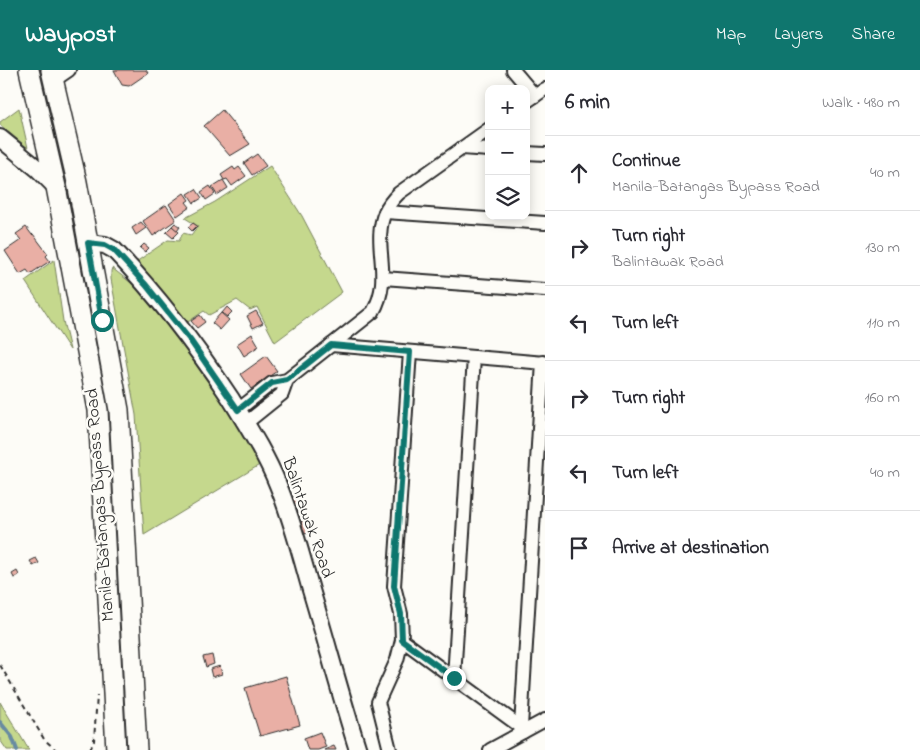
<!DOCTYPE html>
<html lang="en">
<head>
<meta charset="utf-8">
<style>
  body { margin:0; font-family:"Indie Flower",sans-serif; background:#f2f2f3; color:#2b2b33 }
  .controls { position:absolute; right:15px; top:15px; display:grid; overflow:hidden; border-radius:10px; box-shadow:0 2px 12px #0003 }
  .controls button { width:45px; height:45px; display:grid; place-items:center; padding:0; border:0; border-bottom:1px solid #e1e1e2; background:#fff; color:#2b2b33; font:25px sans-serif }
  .stop { position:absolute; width:15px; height:15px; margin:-11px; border:4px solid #0f766e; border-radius:50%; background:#fff }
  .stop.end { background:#0f766e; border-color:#fff; box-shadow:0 1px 5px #0008 }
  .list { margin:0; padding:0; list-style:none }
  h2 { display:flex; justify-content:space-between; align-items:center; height:65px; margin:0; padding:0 20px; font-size:21px }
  h2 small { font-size:16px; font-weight:400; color:#7c7c81 }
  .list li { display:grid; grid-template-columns:32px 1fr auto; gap:15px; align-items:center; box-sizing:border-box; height:75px; padding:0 20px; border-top:1px solid #e1e1e2 }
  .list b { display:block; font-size:19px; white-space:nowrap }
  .list p { margin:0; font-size:16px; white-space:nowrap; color:#7c7c81 }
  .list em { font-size:16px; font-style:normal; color:#7c7c81 }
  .icon { flex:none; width:28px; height:28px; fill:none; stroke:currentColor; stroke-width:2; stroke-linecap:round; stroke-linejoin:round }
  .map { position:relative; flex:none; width:545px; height:680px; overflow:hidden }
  header { display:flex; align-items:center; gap:30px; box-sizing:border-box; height:70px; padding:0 25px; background:#0f766e; color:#fff }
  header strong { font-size:24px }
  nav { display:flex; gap:28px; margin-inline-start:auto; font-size:18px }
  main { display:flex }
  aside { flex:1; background:#fff }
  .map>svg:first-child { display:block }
  .green { fill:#c5d88d; stroke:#78825c }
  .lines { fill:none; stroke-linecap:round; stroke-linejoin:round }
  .stream { stroke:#688ba1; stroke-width:4 }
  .building { fill:#e9afa5; stroke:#2b2b2b }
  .minor-casing { stroke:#2b2b2b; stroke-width:16 }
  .tertiary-casing { stroke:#2b2b2b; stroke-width:20 }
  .secondary-casing { stroke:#2b2b2b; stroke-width:22 }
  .path { stroke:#2b2b2b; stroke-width:2; stroke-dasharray:5 4; stroke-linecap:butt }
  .minor { stroke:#fdfcf7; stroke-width:12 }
  .tertiary { stroke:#fdfcf7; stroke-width:16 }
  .secondary { stroke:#fdfcf7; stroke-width:19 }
  .route { stroke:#0f766e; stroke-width:6 }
  .labels { text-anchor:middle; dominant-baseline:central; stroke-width:5; stroke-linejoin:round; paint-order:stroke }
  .street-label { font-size:18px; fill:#2b2b2b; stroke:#fdfcf7 }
</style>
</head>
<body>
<header>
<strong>Waypost</strong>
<nav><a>Map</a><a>Layers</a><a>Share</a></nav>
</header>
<main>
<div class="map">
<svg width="545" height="680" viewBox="0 0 545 680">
  <rect width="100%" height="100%" fill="#fdfcf7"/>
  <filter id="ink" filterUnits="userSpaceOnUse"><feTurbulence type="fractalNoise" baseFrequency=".02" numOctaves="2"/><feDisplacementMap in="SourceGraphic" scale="10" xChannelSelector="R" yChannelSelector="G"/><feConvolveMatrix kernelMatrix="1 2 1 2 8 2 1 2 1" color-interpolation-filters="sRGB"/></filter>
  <g filter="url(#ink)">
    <g class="green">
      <path d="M19 38 28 78 0 55V52Z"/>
      <path d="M270 96 302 146 342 222 275 272 257 237 250 240 237 230 209 245 204 241 185 254 136 192 168 170 179 171 183 163 191 165 198 156 185 148 215 132Z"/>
      <path d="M54 190 63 251 70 280 25 211Z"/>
      <path d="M112 198 149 227 230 339 261 394 144 465 136 345 111 209V201Z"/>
      <path d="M0 632 29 680H7L0 670Z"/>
    </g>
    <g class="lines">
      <path class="stream" d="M0 652 12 667 17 680"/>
    </g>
    <g class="building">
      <path d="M114 0H146L148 3 129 16 122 15Z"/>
      <path d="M222 40 250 74 230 86 204 56Z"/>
      <path d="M257 84 266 96 252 105 244 93Z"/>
      <path d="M233 97 235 100 239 97 246 106 232 116 227 109 224 110 221 105Z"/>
      <path d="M223 110 228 118 217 125 212 117Z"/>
      <path d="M210 116 215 124 206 130 201 122Z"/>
      <path d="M196 119 202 128 194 133 188 124Z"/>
      <path d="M184 123 189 130 186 132 190 137 177 146 169 134Z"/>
      <path d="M166 135 176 150 153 166 143 151Z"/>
      <path d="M141 152 146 158 136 165 132 158Z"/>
      <path d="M175 153 180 157 177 161 172 156Z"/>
      <path d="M193 153 197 156 192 161 188 157Z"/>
      <path d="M172 156 179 162 173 168 166 162Z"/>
      <path d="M26 157 32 165 33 164 48 184 46 186 50 191 30 204 27 200 20 204 5 181 21 170 16 164Z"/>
      <path d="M144 174 149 178 145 182 140 178Z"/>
      <path d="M227 237 232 242 227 247 222 243Z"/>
      <path d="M256 241 263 253 253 258 247 246Z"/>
      <path d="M221 243 229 250 220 260 212 253Z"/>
      <path d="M200 245 205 252 197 258 191 251Z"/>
      <path d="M252 264 259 276 244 286 237 274Z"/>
      <path d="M266 286 277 301 251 319 241 304Z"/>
      <path d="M298 425 301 433 292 438 288 430Z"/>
      <path d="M307 450 311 462 304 464 300 452Z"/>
      <path d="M36 488 39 493 33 496 30 491Z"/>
      <path d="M17 501 19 505 14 508 12 504Z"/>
      <path d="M212 585 214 594 206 597 203 587Z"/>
      <path d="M220 596 222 604 212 607 210 599Z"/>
      <path d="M286 606 300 655 260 666 245 618Z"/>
      <path d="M320 662 326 677 318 680H308L304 668Z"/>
      <path d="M334 676 336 680H324Z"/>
    </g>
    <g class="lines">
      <defs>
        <g id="minor">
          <path d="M513 0 535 26"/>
          <path d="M53 11 69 0"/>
          <path d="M526 32 545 19"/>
          <path d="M462 78 489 80"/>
          <path d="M526 83 545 84"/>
          <path d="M385 142 545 153"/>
          <path d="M383 208 545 220"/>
          <path d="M331 275 545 293"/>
          <path d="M238 340 272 313 287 310 373 242C394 206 371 175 385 142 388 135 393 129 399 123L489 59"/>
          <path d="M246 353 282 324 287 310"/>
          <path d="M402 570 521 657 523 662"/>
          <path d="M454 608 474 287"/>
          <path d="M521 657 543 292"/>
          <path d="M390 680 378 632 397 590 402 570 401 544 394 516 410 282"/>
          <path d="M490 680 545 650"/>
        </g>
        <g id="tertiary">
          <path d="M0 68 38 99 56 117"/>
          <path d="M88 173 105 175 114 180C158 226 196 276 231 329 248 357 266 385 278 415 292 449 301 485 311 520 327 573 341 627 358 680"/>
        </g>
        <g id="secondary">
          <path d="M29 0 56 117 98 340 116 680"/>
          <path d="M51 0 77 112 119 340 137 680"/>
        </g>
      </defs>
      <use href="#minor" class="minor-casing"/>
      <use href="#tertiary" class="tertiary-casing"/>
      <use href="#secondary" class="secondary-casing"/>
      <g class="path">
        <path d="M0 595 44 669 56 680"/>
        <path d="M90 680 94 671 97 625"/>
      </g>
      <use href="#minor" class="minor"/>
      <use href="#tertiary" class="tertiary"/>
      <use href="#secondary" class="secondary"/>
    </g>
  </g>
  <g class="lines" filter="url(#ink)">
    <path class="route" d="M102 250 88 173 105 175 114 180 146 215 190 270 238 340 272 313 287 310 331 275 410 282 394 516 401 544 402 570 454 608"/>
  </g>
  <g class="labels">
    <g class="street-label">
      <text transform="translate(101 435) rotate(-94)">Manila-Batangas Bypass Road</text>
      <text transform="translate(307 448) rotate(71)">Balintawak Road</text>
    </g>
  </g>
</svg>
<div class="controls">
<button>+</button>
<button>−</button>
<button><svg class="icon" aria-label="layers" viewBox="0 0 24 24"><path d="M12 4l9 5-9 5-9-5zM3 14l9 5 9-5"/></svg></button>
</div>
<div class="stop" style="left:102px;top:250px"></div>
<div class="stop end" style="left:454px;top:608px"></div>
</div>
<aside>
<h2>6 min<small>Walk · 480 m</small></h2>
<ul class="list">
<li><svg class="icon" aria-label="ahead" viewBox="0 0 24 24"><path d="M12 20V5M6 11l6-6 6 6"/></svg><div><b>Continue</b><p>Manila-Batangas Bypass Road</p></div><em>40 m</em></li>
<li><svg class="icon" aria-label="right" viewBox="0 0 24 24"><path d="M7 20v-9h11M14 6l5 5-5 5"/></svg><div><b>Turn right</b><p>Balintawak Road</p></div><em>130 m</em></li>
<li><svg class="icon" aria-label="left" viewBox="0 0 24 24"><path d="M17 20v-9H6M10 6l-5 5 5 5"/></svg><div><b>Turn left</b></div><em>110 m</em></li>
<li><svg class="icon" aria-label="right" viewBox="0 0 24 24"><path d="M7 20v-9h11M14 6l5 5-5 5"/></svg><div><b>Turn right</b></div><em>160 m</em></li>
<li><svg class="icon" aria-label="left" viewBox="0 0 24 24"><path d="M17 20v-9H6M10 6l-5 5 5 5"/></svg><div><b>Turn left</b></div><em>40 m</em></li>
<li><svg class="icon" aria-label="arrive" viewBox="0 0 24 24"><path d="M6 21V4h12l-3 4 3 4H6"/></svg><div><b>Arrive at destination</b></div></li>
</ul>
</aside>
</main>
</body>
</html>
